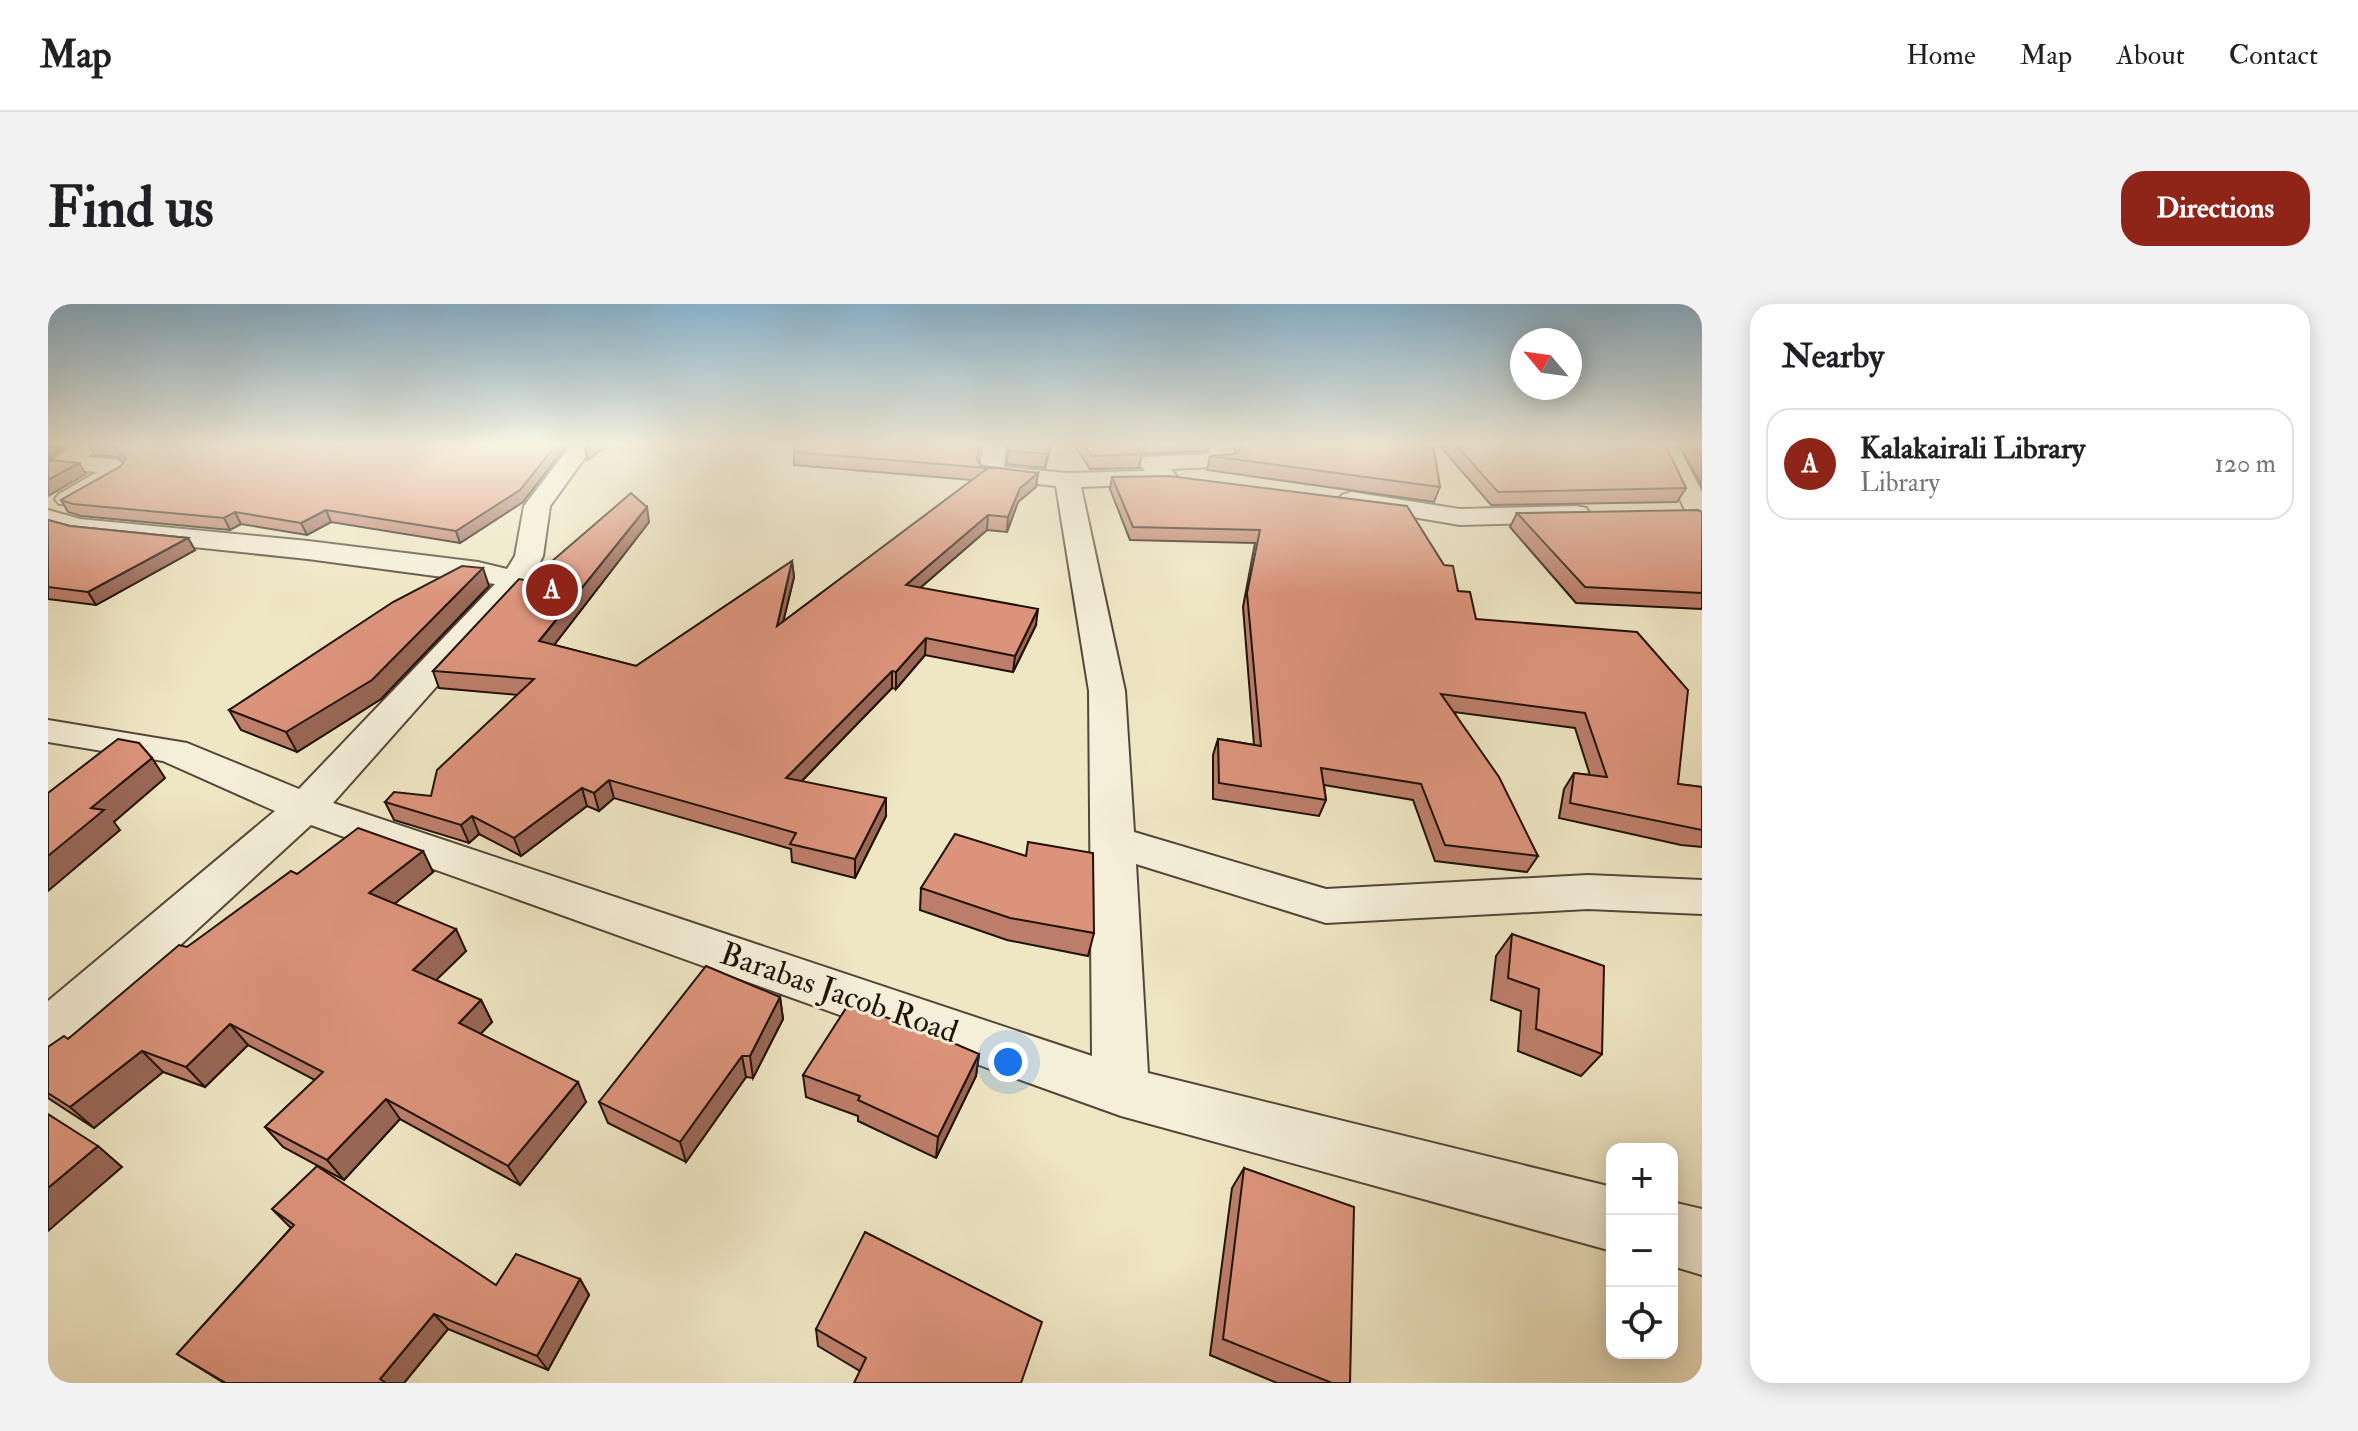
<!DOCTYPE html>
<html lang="en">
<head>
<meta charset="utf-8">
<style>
  body { margin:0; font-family:"IM FELL Double Pica",serif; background:#f2f2f2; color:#202124 }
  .controls { position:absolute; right:24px; bottom:24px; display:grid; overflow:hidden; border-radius:16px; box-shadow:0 4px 20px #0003 }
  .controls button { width:72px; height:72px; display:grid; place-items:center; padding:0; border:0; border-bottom:2px solid #e0e0e0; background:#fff; color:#202124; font:40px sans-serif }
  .compass { position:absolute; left:1462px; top:24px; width:72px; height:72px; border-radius:50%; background:#fff; box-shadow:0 4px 20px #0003; rotate:299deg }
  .you { position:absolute; left:960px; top:758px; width:28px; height:28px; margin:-20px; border:6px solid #fff; border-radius:50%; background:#1a73e8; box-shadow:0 0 0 12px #1a73e833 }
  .badge { display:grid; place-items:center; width:52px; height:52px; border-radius:50%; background:#8f2418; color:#fff; font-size:26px; font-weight:700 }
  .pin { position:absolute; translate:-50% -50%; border:4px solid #fff; box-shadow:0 2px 8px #0006 }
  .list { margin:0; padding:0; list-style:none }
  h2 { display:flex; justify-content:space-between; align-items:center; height:104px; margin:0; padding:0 32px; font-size:34px }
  h2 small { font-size:26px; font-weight:400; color:#757577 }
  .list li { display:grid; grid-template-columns:52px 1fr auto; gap:24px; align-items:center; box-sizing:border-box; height:112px; margin:0 16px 16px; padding:0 16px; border:2px solid #e0e0e0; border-radius:24px }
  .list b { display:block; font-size:30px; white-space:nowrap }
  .list p { margin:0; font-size:26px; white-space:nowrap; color:#757577 }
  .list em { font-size:26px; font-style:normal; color:#757577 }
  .icon { flex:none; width:44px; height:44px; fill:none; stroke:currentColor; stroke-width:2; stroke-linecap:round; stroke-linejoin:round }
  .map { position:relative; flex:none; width:1654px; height:1079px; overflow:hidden; border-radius:24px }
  header { display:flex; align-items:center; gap:48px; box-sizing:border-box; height:112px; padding:0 40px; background:#fff; border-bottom:2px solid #e0e0e0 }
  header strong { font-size:38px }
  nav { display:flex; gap:44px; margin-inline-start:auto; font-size:28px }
  .intro { display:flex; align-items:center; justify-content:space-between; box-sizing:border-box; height:192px; padding:0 48px }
  h1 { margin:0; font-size:56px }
  .button { padding:20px 36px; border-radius:24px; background:#8f2418; color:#fff; font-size:28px; font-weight:700 }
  main { display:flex; gap:48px; padding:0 48px }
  aside { flex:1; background:#fff; border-radius:24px; box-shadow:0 4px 20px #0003 }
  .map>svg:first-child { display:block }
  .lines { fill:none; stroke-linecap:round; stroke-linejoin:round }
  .minor-casing { stroke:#544737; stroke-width:4 }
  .minor { fill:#f5efd9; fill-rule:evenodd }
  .wall { fill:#bc7e6a; stroke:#211208; stroke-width:2 }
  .shaded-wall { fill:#996756; stroke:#211208; stroke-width:2 }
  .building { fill:#db937b; stroke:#211208; stroke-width:2 }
  .labels { text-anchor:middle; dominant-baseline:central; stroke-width:6; stroke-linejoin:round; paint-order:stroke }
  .near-street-label { font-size:32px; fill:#211208; stroke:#f5efd9 }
</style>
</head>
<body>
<header>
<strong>Map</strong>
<nav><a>Home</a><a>Map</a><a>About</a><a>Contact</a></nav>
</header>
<div class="intro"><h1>Find us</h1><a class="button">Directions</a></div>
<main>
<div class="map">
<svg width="1654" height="1079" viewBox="0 0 1654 1079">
  <rect width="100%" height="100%" fill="#efe6c4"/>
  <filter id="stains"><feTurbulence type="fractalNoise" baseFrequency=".0025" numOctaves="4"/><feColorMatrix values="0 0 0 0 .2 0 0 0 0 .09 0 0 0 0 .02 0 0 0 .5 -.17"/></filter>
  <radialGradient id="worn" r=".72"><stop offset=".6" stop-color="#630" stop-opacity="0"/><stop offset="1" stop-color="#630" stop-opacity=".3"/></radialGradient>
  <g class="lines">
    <defs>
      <g id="minor">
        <path d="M25 141H53L39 153 70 156 81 166 29 200H11L7 195 11 190 49 168 4 164 0 159Z"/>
        <path d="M523 141H546L502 202 495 252 483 276 285 499 1044 752 1041 387 1008 182 934 174 931 169 935 141H958L956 163 1019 169 1097 167 1090 158 1094 153 1162 150V141H1185L1186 157 1182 162 1123 165 1130 174 1127 179 1033 183 1077 387 1086 528 1278 585 1540 571 1654 576V610L1540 605 1278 619 1088 560 1100 769 1564 883V947L1073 812 263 521 19 745 0 752V697L227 507 115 457 0 438V416L139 439 251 485 447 280 260 255 30 231 0 223V206L32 215 260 237 430 258 459 265 467 252 476 202Z"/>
        <path d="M1591 141 1631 144 1654 188V223L1644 221 1641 215 1613 153 1594 146Z"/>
        <path d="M1303 188 1412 205 1529 202 1538 204 1542 210 1538 216 1529 218 1412 221 1294 201 1290 196 1294 191Z"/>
        <path d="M1624 898 1654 905V971L1624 962Z"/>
      </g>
    </defs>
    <use href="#minor" class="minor-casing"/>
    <use href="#minor" class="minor"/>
  </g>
  <g class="wall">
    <path d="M41 141H519L475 198 412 239 283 218 259 231 193 220 182 226 33 212 20 208 13 196 73 162 76 158 70 153 46 151Z"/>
    <path d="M960 141H1003L997 164 959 160Z"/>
    <path d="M1026 141H1161L1159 147 1094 150 1091 164 1042 165Z"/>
    <path d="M1186 141H1385L1392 183 1386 198 1159 166 1162 152 1188 150Z"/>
    <path d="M1391 141H1615L1638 184 1629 198 1443 201Z"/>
    <path d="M1631 141H1654V182Z"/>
    <path d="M746 148 930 157 933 162 990 169 988 183 970 198 959 228 939 226 872 284 988 321 965 368 877 351 848 385 844 384 754 477 838 512 807 574 744 558 743 545 566 494 551 507 539 502 473 552 431 530 421 539 346 516 337 498 383 492 470 391 391 384 385 367 481 277 601 218 506 341 588 362 744 257 746 273 735 318 924 176 746 161Z"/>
    <path d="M1064 173 1410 287 1428 315 1630 480 1654 483V543L1633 541 1511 514 1516 485 1526 469 1542 471 1527 424 1406 408 1490 552 1479 568 1387 557 1365 496 1276 481 1278 496 1271 512 1165 495V451L1170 435 1206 441 1195 303 1207 239 1082 236 1062 185Z"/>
    <path d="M1654 208V305L1528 299 1462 223 1469 209Z"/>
    <path d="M0 216 22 222 140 234 147 246 48 301 0 295Z"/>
    <path d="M441 282 333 395 249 448 193 426 181 406Z"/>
    <path d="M385 568 346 600 418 647 388 676 433 696 444 718 432 730 538 798 472 881 352 815 296 876 235 843 217 823 267 776 200 741 157 783 115 768 46 824 0 794V743L20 735 139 643 249 570Z"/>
    <path d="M873 584 1046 629 1040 652 959 636 872 606Z"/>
    <path d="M1464 630 1554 750 1533 772 1470 747 1473 707 1443 696 1448 652Z"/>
    <path d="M732 693 735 715 705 774 698 773 638 858 560 819 551 798Z"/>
    <path d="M931 750 928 772 888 854 810 817V812L758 793 755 771Z"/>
    <path d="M1196 864 1302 1079H1229L1162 1051 1184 884Z"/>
    <path d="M224 905 448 981 532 975 541 991 500 1066 400 1025 356 1079H176L129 1050 243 924Z"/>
    <path d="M768 1025 973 1079 812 1067 770 1042Z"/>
  </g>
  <g class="shaded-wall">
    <path d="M0 141H19L0 155Z"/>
    <path d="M508 141H519L475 198 412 239 408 227Z"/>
    <path d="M542 141H561L539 156 537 145Z"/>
    <path d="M1001 141H1003L997 164 999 150Z"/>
    <path d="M1092 141H1096L1094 150 1090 144Z"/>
    <path d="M31 159 38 170 0 192V176Z"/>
    <path d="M990 169 988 183 970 198 959 228 960 213 972 184Z"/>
    <path d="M599 203 601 218 496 354 491 337Z"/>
    <path d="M278 206 283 218 259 231 253 219Z"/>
    <path d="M187 208 193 220 182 226 176 214Z"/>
    <path d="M940 211 939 226 857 297 858 281Z"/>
    <path d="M140 234 147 246 48 301 40 288Z"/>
    <path d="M744 257 746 273 730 339 729 322Z"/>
    <path d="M435 264 441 282 333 395 249 448 238 428Z"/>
    <path d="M990 305 988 321 965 368 967 352Z"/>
    <path d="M878 334 877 351 848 385V368Z"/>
    <path d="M844 367V384L739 492 738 474Z"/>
    <path d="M104 454 117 474 66 518 72 526 0 587V552L43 504Z"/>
    <path d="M561 476 566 494 551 507 546 489Z"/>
    <path d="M534 484 539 502 473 552 466 534Z"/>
    <path d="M838 494V512L807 574V555Z"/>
    <path d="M424 512 431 530 421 539 413 521Z"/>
    <path d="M375 547 385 568 333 611 321 589Z"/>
    <path d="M408 625 418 647 377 687 365 666Z"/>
    <path d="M732 693 735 715 705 774 702 752Z"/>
    <path d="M433 696 444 718 422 741 411 719Z"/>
    <path d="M182 720 200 741 157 783 138 763Z"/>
    <path d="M94 747 115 768 46 824 22 803Z"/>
    <path d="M931 750 928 772 888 854 890 833Z"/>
    <path d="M694 752 698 773 638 858 632 838Z"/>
    <path d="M530 778 538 798 472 881 460 862Z"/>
    <path d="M338 795 352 815 296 876 279 856Z"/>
    <path d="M50 842 74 863 0 927V884Z"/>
    <path d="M532 975 541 991 500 1066 489 1052Z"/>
    <path d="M386 1010 400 1025 356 1079H336L332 1075Z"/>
  </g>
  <g class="building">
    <path d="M57 141H508L472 186 408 227 278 206 253 219 187 208 176 214 25 200 13 196 73 162 78 154 64 142Z"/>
    <path d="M747 141H931L929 155 933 162 990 169 972 184 960 213 940 211 858 281 990 305 967 352 878 334 848 368 844 367 738 474 838 494 807 555 742 540 748 529 561 476 546 489 534 484 466 534 424 512 413 521 337 498 346 488 383 492 389 466 486 375 385 367 471 275 481 277 583 189 599 203 491 337 588 362 744 257 729 322 940 164 746 148Z"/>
    <path d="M961 141H1001L999 150 961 147Z"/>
    <path d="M1037 141H1092L1090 144 1094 150 1044 152Z"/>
    <path d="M1192 141H1385L1392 183 1162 152 1188 150 1193 143Z"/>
    <path d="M1408 141H1615L1618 142 1638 184 1450 188Z"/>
    <path d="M1646 141H1654V154Z"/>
    <path d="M0 156 31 159 0 176Z"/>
    <path d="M1121 172 1359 202 1396 261 1405 262 1410 287 1422 288 1428 315 1589 328 1640 386 1630 480 1654 483V526L1522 499 1526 469 1559 473 1537 409 1393 390 1451 473 1490 552 1397 541 1373 480 1273 464 1278 496 1171 479 1170 435 1213 442 1199 289 1212 226 1085 223 1064 173Z"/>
    <path d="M1650 206 1654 208V289L1537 283 1469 209Z"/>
    <path d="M0 216 22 222 140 234 40 288 0 283Z"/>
    <path d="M414 262 435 264 324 376 238 428 181 406 345 298Z"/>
    <path d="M70 435 91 439 104 454 43 504 56 506 0 552V489Z"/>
    <path d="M310 524 375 547 321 589 408 625 365 666 433 696 411 719 530 778 460 862 338 795 279 856 217 823 275 768 182 720 138 763 94 747 22 803 0 789V743L16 732 20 735 131 641 139 643 243 567 249 570Z"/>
    <path d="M907 530 978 552 980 538 1045 549 1046 629 962 614 873 584Z"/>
    <path d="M1464 630 1556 662 1554 750 1488 725 1491 685 1460 674Z"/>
    <path d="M658 662 732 693 702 752H694L632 838 551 798Z"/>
    <path d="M800 701 868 723 931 750 890 833 810 796 812 792 755 771Z"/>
    <path d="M0 810 50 842 0 884Z"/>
    <path d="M269 862 448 981 468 950 532 975 489 1052 386 1010 332 1075 338 1079H178L129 1050 246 921 224 905Z"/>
    <path d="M1196 864 1306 903 1302 1079H1284L1175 1035Z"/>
    <path d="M817 928 994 1018 973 1079H806L818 1054 768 1025Z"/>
  </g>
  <linearGradient id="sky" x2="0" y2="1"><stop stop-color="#8ab8d6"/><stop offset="0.48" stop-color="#f8f4e4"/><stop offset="1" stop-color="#f8f4e4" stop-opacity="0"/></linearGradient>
  <rect width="1654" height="292" fill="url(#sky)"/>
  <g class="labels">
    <g class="near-street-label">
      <text transform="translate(791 689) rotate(19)">Barabas Jacob Road</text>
    </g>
  </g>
  <rect width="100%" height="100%" filter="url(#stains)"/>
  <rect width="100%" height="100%" fill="url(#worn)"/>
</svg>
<div class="controls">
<button>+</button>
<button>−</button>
<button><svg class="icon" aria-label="locate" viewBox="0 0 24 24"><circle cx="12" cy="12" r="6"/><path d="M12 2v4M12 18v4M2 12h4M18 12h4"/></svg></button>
</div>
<svg class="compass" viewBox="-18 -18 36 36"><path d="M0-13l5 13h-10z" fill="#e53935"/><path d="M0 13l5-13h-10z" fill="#757577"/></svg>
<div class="you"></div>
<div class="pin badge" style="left:504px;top:286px">A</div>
</div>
<aside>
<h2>Nearby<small></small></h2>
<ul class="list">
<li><span class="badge">A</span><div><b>Kalakairali Library</b><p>Library</p></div><em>120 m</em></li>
</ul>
</aside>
</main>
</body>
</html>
